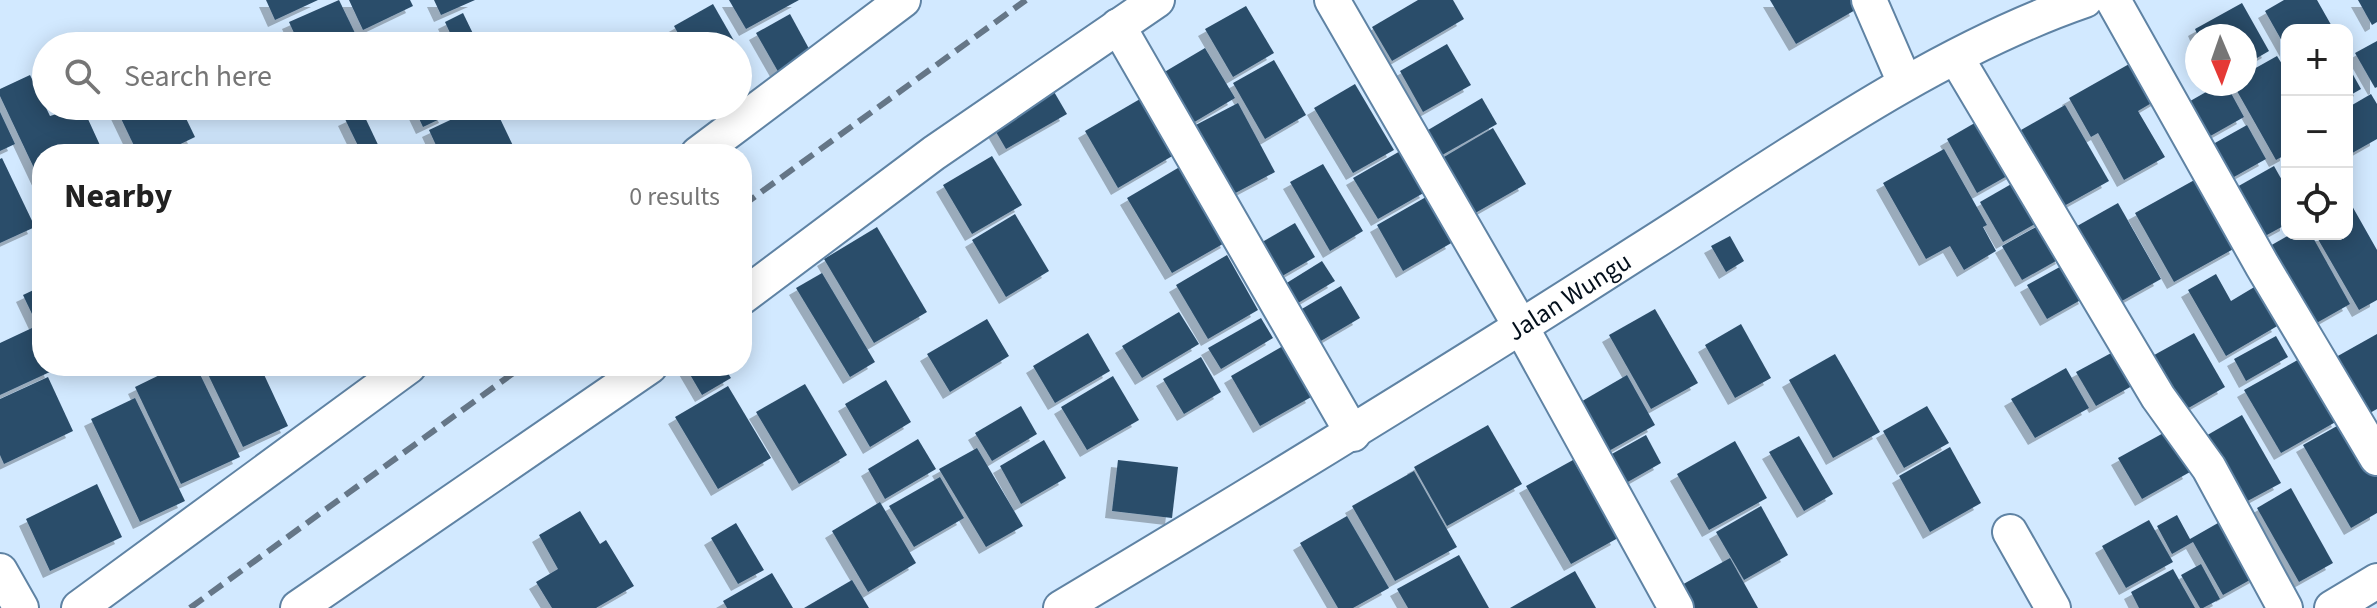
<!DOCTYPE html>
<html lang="en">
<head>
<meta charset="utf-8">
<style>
  body { margin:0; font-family:"Source Sans 3",sans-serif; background:#f6f6f6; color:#222 }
  .controls { position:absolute; right:24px; top:24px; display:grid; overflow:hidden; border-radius:16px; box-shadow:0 4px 20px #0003 }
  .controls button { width:72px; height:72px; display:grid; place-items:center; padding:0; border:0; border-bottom:2px solid #e0e0e0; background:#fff; color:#222; font:40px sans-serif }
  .compass { position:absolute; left:2185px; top:24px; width:72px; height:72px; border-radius:50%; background:#fff; box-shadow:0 4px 20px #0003; rotate:178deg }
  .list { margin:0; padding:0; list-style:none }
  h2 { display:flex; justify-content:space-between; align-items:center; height:104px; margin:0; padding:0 32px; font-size:34px }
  h2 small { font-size:26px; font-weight:400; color:#767676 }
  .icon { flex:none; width:44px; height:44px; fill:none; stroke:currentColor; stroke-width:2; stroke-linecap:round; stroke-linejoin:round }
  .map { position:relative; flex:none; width:2377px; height:608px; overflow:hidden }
  .search { position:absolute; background:#fff; box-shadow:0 4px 20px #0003; left:32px; top:32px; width:720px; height:88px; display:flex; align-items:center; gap:20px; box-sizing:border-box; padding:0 28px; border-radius:44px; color:#767676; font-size:30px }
  .panel { position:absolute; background:#fff; box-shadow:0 4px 20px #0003; left:32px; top:144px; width:720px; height:232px; border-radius:32px }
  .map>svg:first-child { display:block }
  .building { fill:#2b4d6a; filter:url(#shadow) }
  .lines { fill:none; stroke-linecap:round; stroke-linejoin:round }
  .street-casing { stroke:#5f83a4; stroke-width:38 }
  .street { stroke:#fff; stroke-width:34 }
  .rail { stroke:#657687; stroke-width:6; stroke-dasharray:16 8; stroke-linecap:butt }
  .labels { text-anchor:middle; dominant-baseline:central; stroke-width:8; stroke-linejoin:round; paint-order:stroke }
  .street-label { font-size:26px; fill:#030f1b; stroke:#fff }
</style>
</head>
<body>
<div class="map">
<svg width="2377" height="608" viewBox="0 0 2377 608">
  <defs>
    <filter id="shadow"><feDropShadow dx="-7" dy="7" stdDeviation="0" flood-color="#0004"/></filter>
  </defs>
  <rect width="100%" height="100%" fill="#d2e9ff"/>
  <g class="building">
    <path d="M266 0H318L275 20Z"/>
    <path d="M339 0 355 33 328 46H300L289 22Z"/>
    <path d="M349 0H410L413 6 363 30Z"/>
    <path d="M434 0H475L441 15Z"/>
    <path d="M729 0H799L746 29Z"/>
    <path d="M1418 0H1453L1464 19 1392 61 1372 27Z"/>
    <path d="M1770 0H1852L1857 9 1796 44Z"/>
    <path d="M2284 0H2317L2334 30H2287V50L2265 11Z"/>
    <path d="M2358 0H2377V22L2372 25Z"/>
    <path d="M2242 3 2269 51 2245 65V36H2198L2195 29Z"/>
    <path d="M713 4 737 46H685L674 26Z"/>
    <path d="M1246 6 1274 53 1233 77 1205 29Z"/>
    <path d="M463 13 479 46H456L445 22Z"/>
    <path d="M790 14 813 56 780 75 756 33Z"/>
    <path d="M397 35 402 46H380L379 43Z"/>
    <path d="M2377 41V87L2375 88 2355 53Z"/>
    <path d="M1447 44 1471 85 1423 112 1400 71Z"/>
    <path d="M1205 48 1235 98 1186 127 1156 77Z"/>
    <path d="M2277 56 2287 72V154L2276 160 2233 84H2245V74Z"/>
    <path d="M2138 59 2160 98 2138 111 2165 157 2124 180 2098 133 2091 137 2069 98Z"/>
    <path d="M1274 60 1306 115 1265 139 1233 83Z"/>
    <path d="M2347 64 2361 89 2347 97Z"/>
    <path d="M30 75 50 116 82 106 104 154H42V185L0 96V89Z"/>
    <path d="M1355 84 1394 150 1353 173 1314 108Z"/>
    <path d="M2220 84H2226L2244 117 2198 143 2178 108Z"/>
    <path d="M1053 90 1067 114 1006 149 992 125Z"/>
    <path d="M2371 94 2377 104V139L2347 156V108Z"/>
    <path d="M1482 98 1497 124 1437 158 1423 133Z"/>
    <path d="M1140 99 1174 155 1118 188 1085 131Z"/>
    <path d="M1238 103 1275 172 1226 198 1190 128Z"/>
    <path d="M2065 105 2109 181 2064 206 2021 130Z"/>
    <path d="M115 106H180L195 137 160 154H138Z"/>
    <path d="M413 106H441L446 116 423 127Z"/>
    <path d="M480 106H494L517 154H440L429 130Z"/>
    <path d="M362 111 381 151 375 154H362L345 119Z"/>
    <path d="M0 112 15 144 0 151Z"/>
    <path d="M1985 117 2016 171 1977 193 1947 139Z"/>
    <path d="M2247 125 2266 159 2225 182 2206 148Z"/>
    <path d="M1493 128 1526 184 1470 216 1437 161Z"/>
    <path d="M1944 149 1987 225 1983 227 1996 251 1964 270 1950 246 1926 259 1883 183Z"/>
    <path d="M1402 150 1427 191 1378 219 1353 178Z"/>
    <path d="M992 156 1022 205 972 234 943 185Z"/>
    <path d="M2 158 35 227 0 243V159Z"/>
    <path d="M1323 164 1363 231 1330 251 1290 182Z"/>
    <path d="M1183 165 1228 241 1172 273 1127 198Z"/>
    <path d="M2274 166 2287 189V224L2256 241 2228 192Z"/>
    <path d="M2198 178 2237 247 2174 282 2135 213Z"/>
    <path d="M2020 179 2044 219 2003 242 1980 202Z"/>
    <path d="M1426 197 1453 242 1403 271 1377 225Z"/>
    <path d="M2347 197 2377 250V300L2359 310 2315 234H2347Z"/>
    <path d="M2118 203 2161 279 2113 306 2070 230Z"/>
    <path d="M1015 214 1049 271 1006 297 972 240Z"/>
    <path d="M1295 223 1315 257 1277 279 1257 245Z"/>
    <path d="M2043 223 2063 257 2022 280 2002 246Z"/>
    <path d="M877 227 927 312 874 343 824 259Z"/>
    <path d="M2291 234H2311L2350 304 2306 329 2261 251Z"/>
    <path d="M1730 236 1744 261 1726 272 1711 246Z"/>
    <path d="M1227 255 1258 310 1208 339 1176 285Z"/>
    <path d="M1322 261 1335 281 1288 309 1277 289Z"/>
    <path d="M2067 263 2086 297 2047 319 2027 285Z"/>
    <path d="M822 273 875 362 850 377 796 288Z"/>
    <path d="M2216 274 2231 301 2256 286 2279 325 2226 356 2188 290Z"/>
    <path d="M42 286V335L23 295Z"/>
    <path d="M1341 286 1360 318 1314 345 1295 313Z"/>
    <path d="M1655 309 1698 383 1651 409 1609 335Z"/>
    <path d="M1179 312 1199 344 1142 378 1122 346Z"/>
    <path d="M1261 318 1273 338 1221 369 1208 348Z"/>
    <path d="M987 319 1009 356 950 392 927 354Z"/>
    <path d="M1741 324 1771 378 1735 398 1705 345Z"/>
    <path d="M32 328 42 349V366H50L52 371 0 395V343Z"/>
    <path d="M1088 333 1110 371 1055 403 1033 366Z"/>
    <path d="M2194 333 2225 387 2178 414 2147 359Z"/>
    <path d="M2377 334V409L2368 414 2336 357Z"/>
    <path d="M2276 336 2288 357 2246 381 2234 359Z"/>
    <path d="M1283 346 1313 396 1260 426 1231 376Z"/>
    <path d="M2113 352 2132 386 2096 406 2076 372Z"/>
    <path d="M1835 354 1880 432 1833 458 1789 380Z"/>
    <path d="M1201 357 1221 392 1184 414 1163 379Z"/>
    <path d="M2303 357 2339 420 2281 453 2244 390Z"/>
    <path d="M178 366H196L240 457 181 484 135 387Z"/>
    <path d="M204 366H260L288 426 243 447Z"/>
    <path d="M685 366H723L731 378 702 395Z"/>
    <path d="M2066 368 2089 408 2035 438 2011 399Z"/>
    <path d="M1627 375 1655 425 1600 456 1572 407Z"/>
    <path d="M1113 376 1139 420 1087 450 1061 407Z"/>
    <path d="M48 377 73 431 4 464 0 455V399Z"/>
    <path d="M886 380 911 422 870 447 845 404Z"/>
    <path d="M805 384 847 455 799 484 756 412Z"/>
    <path d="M728 386 771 458 718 489 675 417Z"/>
    <path d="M135 398 185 501 140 522 91 419Z"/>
    <path d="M1021 406 1037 434 992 461 975 433Z"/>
    <path d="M1927 406 1949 443 1904 468 1883 431Z"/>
    <path d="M2242 415 2281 483 2242 504 2204 437Z"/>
    <path d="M2346 421 2377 476V513L2351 528 2303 445Z"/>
    <path d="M1488 425 1522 484 1447 526 1414 467Z"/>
    <path d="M2167 431 2190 472 2142 499 2118 458Z"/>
    <path d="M1646 435 1661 463 1626 483 1610 455Z"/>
    <path d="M1799 436 1833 494 1804 511 1769 452Z"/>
    <path d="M918 439 936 469 885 499 868 469Z"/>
    <path d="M1044 440 1066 478 1021 504 1000 466Z"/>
    <path d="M1735 441 1767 498 1709 530 1677 474Z"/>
    <path d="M1950 447 1981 503 1930 532 1899 476Z"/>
    <path d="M977 448 1023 526 986 547 939 469Z"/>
    <path d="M1118 460 1178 467 1172 518 1112 511Z"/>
    <path d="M1573 460 1618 538 1571 564 1526 486Z"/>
    <path d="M1414 471 1457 547 1395 581 1352 506Z"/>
    <path d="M940 477 964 518 914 547 889 506Z"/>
    <path d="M97 484 122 537 50 571 26 519Z"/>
    <path d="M2291 488 2333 563 2299 582 2257 508Z"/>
    <path d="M880 502 916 563 868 592 832 531Z"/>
    <path d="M1761 506 1788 555 1744 580 1716 532Z"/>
    <path d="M580 511 600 544 606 540 634 586 596 608H552L536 582 558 569 539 535Z"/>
    <path d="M2177 515 2190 539 2225 519 2257 576 2223 595 2193 542 2172 554 2157 526Z"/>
    <path d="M1347 516 1389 588 1353 608H1338L1300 543Z"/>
    <path d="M2149 520 2173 562 2126 588 2102 546Z"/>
    <path d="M736 523 764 570 738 584 711 538Z"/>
    <path d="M1459 555 1489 608H1408L1397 589Z"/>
    <path d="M1730 558 1758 608H1680L1671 591Z"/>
    <path d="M2201 564 2220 599 2203 608H2200L2181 575Z"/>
    <path d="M2173 569 2195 608H2139L2131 592Z"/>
    <path d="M1575 571 1596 608H1510Z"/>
    <path d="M772 573 793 608H727L723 601Z"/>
    <path d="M852 580 869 608H804Z"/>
  </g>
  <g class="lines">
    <defs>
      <g id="street">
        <path d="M1332 0 1521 327 1676 608"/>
        <path d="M1869 0 1905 83"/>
        <path d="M2113 0 2262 265 2377 458"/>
        <path d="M1118 26 1353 434"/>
        <path d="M1957 59 2158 397 2209 468 2285 608"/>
        <path d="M698 154 903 0"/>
        <path d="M742 297 934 153 1157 0"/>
        <path d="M2010 532 2053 608"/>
        <path d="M0 571 21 608"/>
        <path d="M79 608 409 366"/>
        <path d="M298 608 650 366"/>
        <path id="s1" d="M1061 608C1256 492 1448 374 1638 252 1778 164 1928 54 2085 0"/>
        <path d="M2332 608 2377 581"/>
      </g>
    </defs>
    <use href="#street" class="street-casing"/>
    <use href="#street" class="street"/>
    <g class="rail">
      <path d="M742 206 1026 0"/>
      <path d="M190 608 523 366"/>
    </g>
  </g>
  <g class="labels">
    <g class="street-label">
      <text stroke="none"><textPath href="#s1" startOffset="596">Jalan Wungu</textPath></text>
    </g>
  </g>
</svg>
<div class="controls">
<button>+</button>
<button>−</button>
<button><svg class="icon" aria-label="locate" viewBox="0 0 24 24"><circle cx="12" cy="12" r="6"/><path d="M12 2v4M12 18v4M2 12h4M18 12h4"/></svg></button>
</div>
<svg class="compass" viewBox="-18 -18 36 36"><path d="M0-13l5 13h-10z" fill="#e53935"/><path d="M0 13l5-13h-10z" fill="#767676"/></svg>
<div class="search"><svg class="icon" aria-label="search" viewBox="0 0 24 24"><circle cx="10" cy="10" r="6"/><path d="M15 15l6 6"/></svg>Search here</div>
<section class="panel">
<h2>Nearby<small>0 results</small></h2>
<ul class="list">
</ul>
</section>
</div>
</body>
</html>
